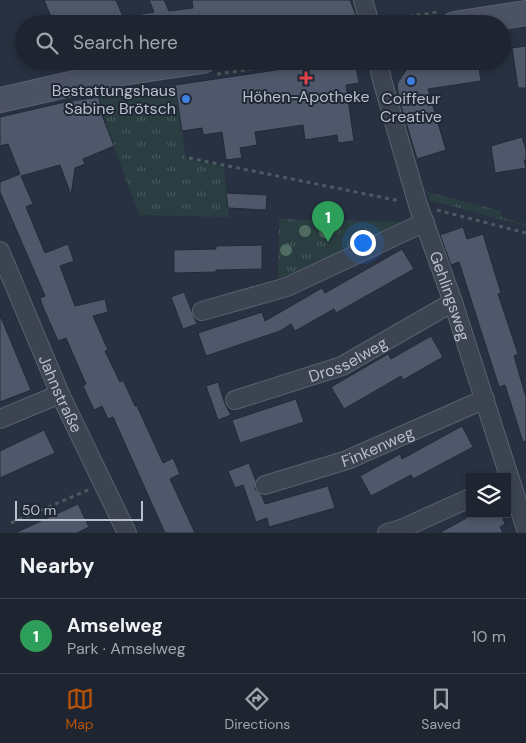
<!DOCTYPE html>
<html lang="en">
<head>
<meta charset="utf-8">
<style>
  body { margin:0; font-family:"DM Sans",sans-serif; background:#2b313d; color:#f1f3f6 }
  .controls { position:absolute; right:15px; bottom:15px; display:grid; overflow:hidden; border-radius:0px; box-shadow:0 2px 8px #0003 }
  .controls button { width:45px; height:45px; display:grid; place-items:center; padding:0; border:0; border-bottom:1px solid #3c424d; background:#1e2531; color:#f1f3f6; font:25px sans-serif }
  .scale { position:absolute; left:15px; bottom:12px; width:128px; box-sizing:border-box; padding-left:5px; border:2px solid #b9bfcb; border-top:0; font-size:14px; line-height:18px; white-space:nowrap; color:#b9bfcb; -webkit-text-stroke:4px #202836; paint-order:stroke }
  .you { position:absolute; left:362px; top:242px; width:18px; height:18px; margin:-12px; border:4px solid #fff; border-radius:50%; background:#1a73e8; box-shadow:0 0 0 8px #1a73e833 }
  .badge { display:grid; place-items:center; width:32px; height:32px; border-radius:50%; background:#b45309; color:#fff; font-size:16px; font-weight:700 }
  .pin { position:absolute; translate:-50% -41px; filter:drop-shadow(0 1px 2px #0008) }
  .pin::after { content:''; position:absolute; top:26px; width:18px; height:15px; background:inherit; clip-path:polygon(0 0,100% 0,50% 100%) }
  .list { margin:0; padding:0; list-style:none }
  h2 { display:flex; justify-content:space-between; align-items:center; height:65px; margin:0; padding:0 20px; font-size:21px }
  h2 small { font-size:16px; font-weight:400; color:#a1a5ab }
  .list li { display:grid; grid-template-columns:32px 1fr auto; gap:15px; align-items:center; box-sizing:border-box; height:75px; padding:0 20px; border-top:1px solid #3c424d }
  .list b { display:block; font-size:19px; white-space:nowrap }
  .list p { margin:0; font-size:16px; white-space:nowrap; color:#a1a5ab }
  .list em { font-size:16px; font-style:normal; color:#a1a5ab }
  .icon { flex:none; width:28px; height:28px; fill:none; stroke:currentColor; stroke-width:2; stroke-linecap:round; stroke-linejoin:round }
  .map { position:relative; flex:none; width:526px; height:533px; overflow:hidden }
  .search { position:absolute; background:#1e2531; box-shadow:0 2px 8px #0003; left:15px; right:15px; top:15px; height:55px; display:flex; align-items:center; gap:12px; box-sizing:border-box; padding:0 18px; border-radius:28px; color:#a1a5ab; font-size:19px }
  .sheet { height:140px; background:#1e2531 }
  nav { display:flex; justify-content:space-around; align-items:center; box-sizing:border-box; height:70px; border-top:1px solid #3c424d; background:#1e2531; font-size:14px; color:#a1a5ab }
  nav a { display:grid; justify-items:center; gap:2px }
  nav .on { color:#b45309 }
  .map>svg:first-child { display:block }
  .grass { fill:url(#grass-tufts) }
  .building { fill:#4e586a; stroke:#222a38 }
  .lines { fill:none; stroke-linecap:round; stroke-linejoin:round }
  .street-casing { stroke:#5a616e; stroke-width:20 }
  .secondary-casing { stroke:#5a616e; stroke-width:26 }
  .path { stroke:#485b5f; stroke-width:3; stroke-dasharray:4 4; stroke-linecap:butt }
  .street { stroke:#3c4451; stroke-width:18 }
  .secondary { stroke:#4a5264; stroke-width:24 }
  .tree { fill:#506b61 }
  .health-dot { fill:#e0444e; stroke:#202836; stroke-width:2 }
  .shop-dot { fill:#3f7fe0; stroke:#202836; stroke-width:2 }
  .labels { text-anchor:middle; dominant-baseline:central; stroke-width:4; stroke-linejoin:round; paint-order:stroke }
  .poi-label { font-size:16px; fill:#b9bfcb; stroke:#202836 }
  .street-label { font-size:16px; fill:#b9bfcb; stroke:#202836 }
</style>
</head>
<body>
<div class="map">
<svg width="526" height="533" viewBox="0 0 526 533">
  <defs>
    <pattern id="grass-tufts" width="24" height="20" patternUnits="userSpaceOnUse" patternTransform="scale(1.25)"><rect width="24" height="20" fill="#2a3e42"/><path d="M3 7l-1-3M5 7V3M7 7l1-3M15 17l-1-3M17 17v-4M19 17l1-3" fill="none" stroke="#47585c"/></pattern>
  </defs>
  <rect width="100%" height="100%" fill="#283141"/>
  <g class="grass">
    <path d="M175 85 186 159 224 167 229 217 139 215 105 122 99 96Z"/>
    <path d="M427 192 501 211 502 218 526 224V226L429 200Z"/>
    <path d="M279 219 405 222 396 230 278 285Z"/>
  </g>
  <g class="building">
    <path d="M44 0H116L126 24H54Z"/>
    <path d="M149 0H164L169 11 193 8 192 0H350L358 20 335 24H130V16L154 12Z"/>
    <path d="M526 46V88H518L512 48Z"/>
    <path d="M337 61H355L359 83 346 85 354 141 338 143 337 135 305 140 303 125 255 132 257 145 240 148 242 158 226 160 222 132 203 135 202 128 182 131 175 85Z"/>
    <path d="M412 61H478L481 81 428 89 446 150 417 159 399 99 397 84Z"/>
    <path d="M99 97 102 115 114 146 83 159 85 164 75 168 71 195 60 165 21 176 33 204 26 207 45 253 68 244 74 261 60 266 75 306 105 299 108 312 93 316 108 350 105 351 120 382 123 380 135 406H137L163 463 173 458 180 474 170 479 195 533H165L113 417 108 419 102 406 94 410 83 386 86 384 66 338 58 341 43 307 40 298 45 296 0 192V182L20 174 8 144 0 146V117L65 102Z"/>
    <path d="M522 137 526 150V160H524L526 168 495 173 491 146Z"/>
    <path d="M226 193 267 195 266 210 228 208Z"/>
    <path d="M463 227 467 239 483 234 501 293 498 294 518 354 514 356 526 397V441L523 442 505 385 499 387 459 262 451 265 440 235Z"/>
    <path d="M262 245V269L216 270V272L174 273V250L216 249V246Z"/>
    <path d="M402 249 414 269 336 313 334 309 295 331 291 324 280 331 206 356 198 333 262 312 265 321 322 288 325 293Z"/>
    <path d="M184 292 197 324 183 329 171 297Z"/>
    <path d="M0 315 31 390 0 402Z"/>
    <path d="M431 336 443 357 403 380 401 376 344 409 331 387 388 354 391 359Z"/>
    <path d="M218 382 225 404 231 415 218 420 206 386Z"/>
    <path d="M296 399 304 422 240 443 232 420Z"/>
    <path d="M462 426 473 447 413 479 411 475 371 496 360 476 400 454 402 459Z"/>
    <path d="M44 430 55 453 0 478V451Z"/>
    <path d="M249 463 256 481 255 489 261 494 265 504 328 486 335 508 269 527 267 518 256 522 243 485 235 488 228 471Z"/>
    <path d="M78 504 89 527 77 533H15Z"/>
    <path d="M474 514H501L505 524 500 527 503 533H439Z"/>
  </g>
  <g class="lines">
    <defs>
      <g id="street">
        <path d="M363 0 370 24"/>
        <path id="s1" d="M378 61 382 80 418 205 453 302 526 529"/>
        <path id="s2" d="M0 251 60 394 127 533"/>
        <path d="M202 311 287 287 425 222"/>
        <path id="s3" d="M235 400 342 366 453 302"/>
        <path d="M0 419 60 394"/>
        <path id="s4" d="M265 485 347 460 485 399"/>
        <path d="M387 533 401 529 470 498"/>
      </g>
      <g id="secondary">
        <path d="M454 24 526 13"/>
        <path d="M0 100 110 75 203 61"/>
      </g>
    </defs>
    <use href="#street" class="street-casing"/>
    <use href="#secondary" class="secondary-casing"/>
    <g class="path">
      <path d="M385 20 438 12"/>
      <path d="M217 74 307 61"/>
      <path d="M189 158 400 201"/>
      <path d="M437 210 526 233"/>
      <path d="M11 523 88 490"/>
    </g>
    <use href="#street" class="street"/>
    <use href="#secondary" class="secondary"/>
  </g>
  <g class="tree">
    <circle cx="305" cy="231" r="6"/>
    <circle cx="325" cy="232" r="6"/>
    <circle cx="286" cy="250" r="6"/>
  </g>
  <path class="health-dot" d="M303.5 70.5h5v5h5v5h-5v5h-5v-5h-5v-5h5z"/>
  <g class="shop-dot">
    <circle cx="411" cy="81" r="5"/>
    <circle cx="186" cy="99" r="5"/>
  </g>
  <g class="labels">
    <g class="poi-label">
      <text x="176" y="90" text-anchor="end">Bestattungshaus<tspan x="176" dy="18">Sabine Brötsch</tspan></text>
      <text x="306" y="96">Höhen-Apotheke</text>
      <text x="411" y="98">Coiffeur<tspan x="411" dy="18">Creative</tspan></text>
    </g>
    <g class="street-label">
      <text stroke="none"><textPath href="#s1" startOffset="246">Gehlingsweg</textPath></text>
      <text stroke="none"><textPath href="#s3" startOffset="120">Drosselweg</textPath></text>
      <text stroke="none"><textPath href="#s2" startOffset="155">Jahnstraße</textPath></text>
      <text stroke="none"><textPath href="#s4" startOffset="119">Finkenweg</textPath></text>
    </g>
  </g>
</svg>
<div class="controls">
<button><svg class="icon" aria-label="layers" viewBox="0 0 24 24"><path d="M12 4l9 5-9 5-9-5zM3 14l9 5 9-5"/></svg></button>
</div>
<div class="scale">50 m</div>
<div class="you"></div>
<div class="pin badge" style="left:328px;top:242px;background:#2e9e5b">1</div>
<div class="search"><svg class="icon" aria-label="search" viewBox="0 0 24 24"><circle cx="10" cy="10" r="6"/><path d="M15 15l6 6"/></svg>Search here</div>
</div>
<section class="sheet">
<h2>Nearby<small></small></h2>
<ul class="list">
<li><span class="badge" style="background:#2e9e5b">1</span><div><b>Amselweg</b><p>Park · Amselweg</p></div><em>10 m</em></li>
</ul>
</section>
<nav>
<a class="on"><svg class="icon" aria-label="map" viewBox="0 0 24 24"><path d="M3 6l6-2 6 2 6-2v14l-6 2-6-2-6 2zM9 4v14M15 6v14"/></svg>Map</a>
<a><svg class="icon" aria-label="directions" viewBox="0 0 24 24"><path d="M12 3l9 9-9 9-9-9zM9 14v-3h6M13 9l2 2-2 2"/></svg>Directions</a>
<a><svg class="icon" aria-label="saved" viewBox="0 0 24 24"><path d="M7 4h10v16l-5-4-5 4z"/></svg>Saved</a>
</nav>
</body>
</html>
